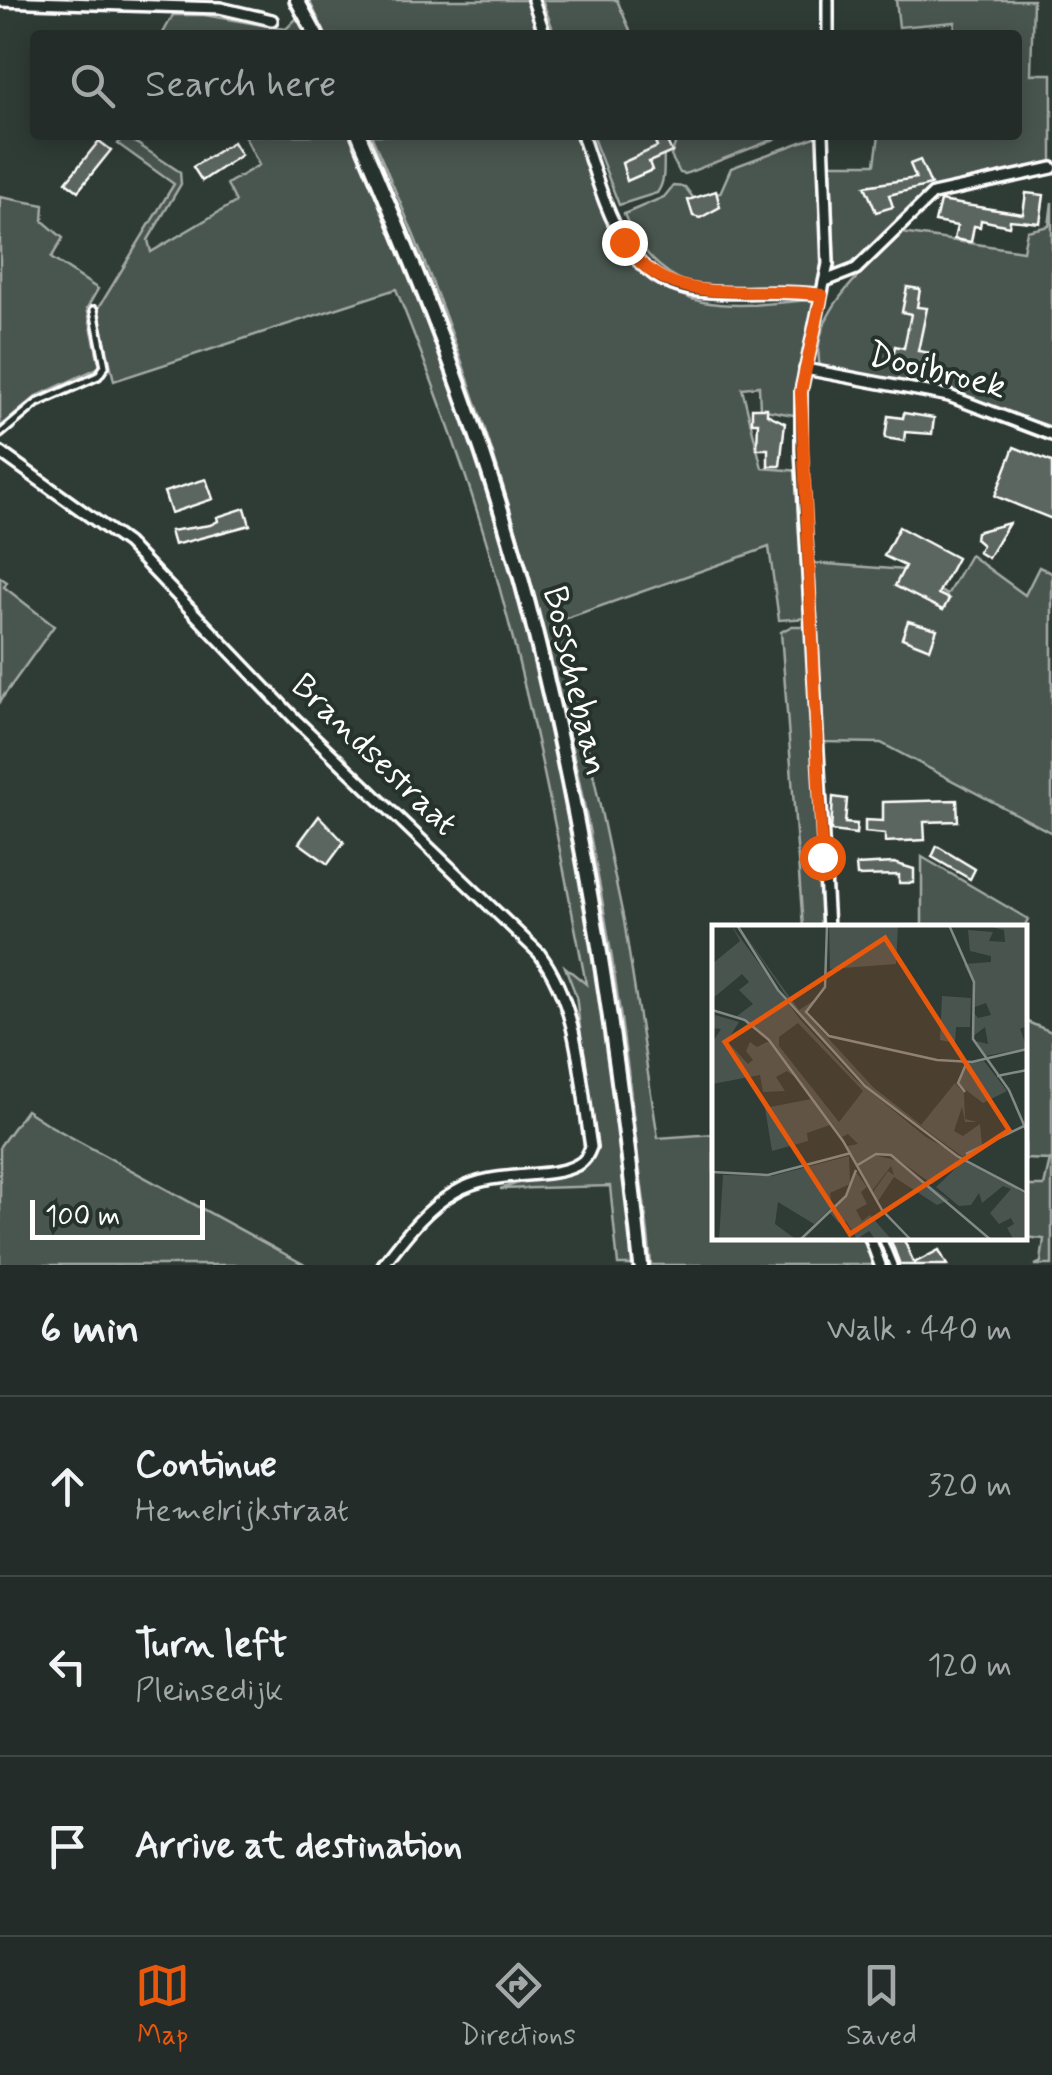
<!DOCTYPE html>
<html lang="en">
<head>
<meta charset="utf-8">
<style>
  body { margin:0; font-family:Mynerve,sans-serif; background:#2b3430; color:#f1f3f6 }
  .scale { position:absolute; left:30px; bottom:25px; width:175px; box-sizing:border-box; padding-left:10px; border:5px solid #fff; border-top:0; font-size:28px; line-height:35px; white-space:nowrap; color:#fff; -webkit-text-stroke:8px #26332d; paint-order:stroke }
  .stop { position:absolute; width:30px; height:30px; margin:-22px; border:8px solid #ea580c; border-radius:50%; background:#fff }
  .stop.end { background:#ea580c; border-color:#fff; box-shadow:0 2px 10px #0008 }
  .list { margin:0; padding:0; list-style:none }
  h2 { display:flex; justify-content:space-between; align-items:center; height:130px; margin:0; padding:0 40px; font-size:42px }
  h2 small { font-size:32px; font-weight:400; color:#a3a7a8 }
  .list li { display:grid; grid-template-columns:65px 1fr auto; gap:30px; align-items:center; box-sizing:border-box; height:180px; padding:0 40px; border-top:2px solid #404845 }
  .list b { display:block; font-size:38px; white-space:nowrap }
  .list p { margin:0; font-size:32px; white-space:nowrap; color:#a3a7a8 }
  .list em { font-size:32px; font-style:normal; color:#a3a7a8 }
  .icon { flex:none; width:55px; height:55px; fill:none; stroke:currentColor; stroke-width:2; stroke-linecap:round; stroke-linejoin:round }
  .map { position:relative; flex:none; width:1052px; height:1265px; overflow:hidden }
  .search { position:absolute; background:#232c28; box-shadow:0 5px 25px #0003; left:30px; right:30px; top:30px; height:110px; display:flex; align-items:center; gap:25px; box-sizing:border-box; padding:0 35px; border-radius:10px; color:#a3a7a8; font-size:38px }
  .sheet { height:670px; background:#232c28 }
  nav { display:flex; justify-content:space-around; align-items:center; box-sizing:border-box; height:140px; border-top:2px solid #404845; background:#232c28; font-size:28px; color:#a3a7a8 }
  nav a { display:grid; justify-items:center; gap:5px }
  nav .on { color:#ea580c }
  .map>svg:first-child { display:block }
  .green { fill:#4a544f; stroke:#a4aaa7; stroke-width:2.5 }
  .building { fill:#5b6661; stroke:#fff; stroke-width:2.5 }
  .lines { fill:none; stroke-linecap:round; stroke-linejoin:round }
  .lane-casing { stroke:#fff; stroke-width:12 }
  .street-casing { stroke:#fff; stroke-width:16 }
  .secondary-casing { stroke:#fff; stroke-width:20 }
  .lane { stroke:#26332d; stroke-width:5 }
  .street { stroke:#26332d; stroke-width:9 }
  .secondary { stroke:#26332d; stroke-width:12 }
  .route { stroke:#ea580c; stroke-width:12 }
  .labels { text-anchor:middle; dominant-baseline:central; stroke-width:8; stroke-linejoin:round; paint-order:stroke }
  .street-label { font-size:35px; fill:#fff; stroke:#26332d }
  .inset-road { fill:none; stroke:#828986; stroke-width:2.5 }
  .view { fill:#e8590c; fill-opacity:0.15; stroke:#e8590c; stroke-width:5 }
  .inset-edge { fill:none; stroke:#fff; stroke-width:5 }
</style>
</head>
<body>
<div class="map">
<svg width="1052" height="1265" viewBox="0 0 1052 1265">
  <rect width="100%" height="100%" fill="#2f3b35"/>
  <filter id="ink" filterUnits="userSpaceOnUse"><feTurbulence type="fractalNoise" baseFrequency=".01" numOctaves="2"/><feDisplacementMap in="SourceGraphic" scale="20" xChannelSelector="R" yChannelSelector="G"/><feConvolveMatrix kernelMatrix="1 2 1 2 8 2 1 2 1" color-interpolation-filters="sRGB"/></filter>
  <g filter="url(#ink)">
    <g class="green">
      <path d="M309 0H530L543 35H326Z"/>
      <path d="M542 0H617L632 35H555Z"/>
      <path d="M896 0H1033L1031 74H1052V162L926 193 851 269 840 272 835 268 831 164H875L879 135H1017V35H954L955 22 899 27Z"/>
      <path d="M173 15H204L286 29 298 17 310 35H162Z"/>
      <path d="M124 135 180 172 181 184 148 240 151 252 236 202 227 184 259 165 244 135H356L367 160 475 445 551 715 600 959 638 1265H618L610 1186 500 1189 549 1173 585 1168 595 1148 576 995 565 967 586 984C558 838 530 691 488 547 462 459 430 374 396 289L114 381 98 309 174 184 118 144Z"/>
      <path d="M371 135H579C602 197 629 288 703 302 741 309 782 302 820 299L800 372 799 416 760 409 759 386 742 388 762 468 800 471 808 618 779 620 769 547 561 620 624 921 658 1138 714 1134V1238H867L876 1265H651C648 1222 640 1180 636 1138 598 791 514 454 371 135Z"/>
      <path d="M592 135H669C658 155 670 175 657 193L619 205Z"/>
      <path d="M678 135H785L685 174 680 173 671 156Z"/>
      <path d="M820 135 824 290C739 298 662 306 624 214L664 197 673 186 685 187 695 200 720 193 731 168Z"/>
      <path d="M0 197 44 205 43 221 63 238 51 258 98 289 87 308 100 367 37 396 0 427Z"/>
      <path d="M1052 202V427L929 385 820 367C808 312 869 267 902 233L1023 251 1027 231 1049 226Z"/>
      <path d="M970 555 1025 595 1039 567 1052 573V833L881 743 824 742 814 563 905 570 947 595Z"/>
      <path d="M0 577 7 582 4 587 54 626 0 701Z"/>
      <path d="M792 626H808L826 927H803L781 632Z"/>
      <path d="M922 857 1028 919 1024 927H922Z"/>
      <path d="M1025 1021 1052 1032V1265H1035L1041 1262 1044 1239 1025 1237V1186H1044L1050 1160 1025 1159Z"/>
      <path d="M26 1110 49 1125 305 1265H0V1146Z"/>
    </g>
    <g class="building">
      <path d="M664 135 672 152 649 162 652 170 627 181 622 163 657 147 654 139Z"/>
      <path d="M99 141 111 150 78 191 66 182Z"/>
      <path d="M233 142 241 155 202 181 193 167Z"/>
      <path d="M920 160 931 185 889 195 893 207 876 212 865 186 916 178 910 164Z"/>
      <path d="M716 191 720 207 700 218 693 216 688 200Z"/>
      <path d="M1026 193 1044 195 1040 223 1010 220 1009 226 981 220 980 227 974 226 971 242 954 239 957 226 935 222 940 201 1023 214Z"/>
      <path d="M907 287 920 289 917 307 927 308 918 351 931 353 927 371 892 363 895 346 904 348 911 314 902 312Z"/>
      <path d="M752 408H767V414L785 423 780 466H768V449H757L758 422H752Z"/>
      <path d="M904 413 934 418 932 434 905 432 904 441 885 438 888 416 903 418Z"/>
      <path d="M1014 447 1052 462V519L995 496Z"/>
      <path d="M206 479 213 499 171 513 164 492Z"/>
      <path d="M245 508 250 525 174 545 170 531 210 525 218 521 217 517Z"/>
      <path d="M1009 523 988 558 978 552 982 545 975 539 976 532Z"/>
      <path d="M899 527 957 558 938 594 949 599 943 610 895 586 905 566 884 556Z"/>
      <path d="M908 621 937 629 930 649 902 638Z"/>
      <path d="M833 797 847 799 845 823 857 824 856 834 831 831Z"/>
      <path d="M957 800 958 821 924 822 925 840 885 842V834L865 832V820L883 821V802Z"/>
      <path d="M319 816 344 842 328 864 299 843Z"/>
      <path d="M937 846 975 869 970 879 932 857Z"/>
      <path d="M894 863 914 869V883H899V875L857 876 856 865Z"/>
      <path d="M903 1238 914 1263 939 1250 947 1265H900L891 1241Z"/>
    </g>
    <g class="lines">
      <defs>
        <g id="lane">
          <path d="M0 434 37 403 98 376 105 366 94 310"/>
          <path d="M882 1238 893 1265"/>
        </g>
        <g id="street">
          <path d="M533 0 545 35"/>
          <path d="M0 1 220 8 272 20"/>
          <path d="M828 35V0"/>
          <path d="M582 135C603 193 619 278 691 290 734 297 778 288 821 295"/>
          <path d="M823 135 828 264 801 391V450L828 928"/>
          <path d="M825 281 856 269 933 194 1052 168"/>
          <path d="M805 369 949 396 1052 435"/>
          <path d="M0 452 127 543 296 720 539 953C580 1009 580 1080 591 1147 588 1155 585 1161 577 1165 547 1181 495 1168 455 1192 424 1210 404 1238 383 1265"/>
          <path d="M870 1238 880 1265"/>
        </g>
        <g id="secondary">
          <path d="M297 0 316 35"/>
          <path d="M359 135C429 298 495 467 537 640 588 845 619 1055 641 1265"/>
        </g>
      </defs>
      <use href="#lane" class="lane-casing"/>
      <use href="#street" class="street-casing"/>
      <use href="#secondary" class="secondary-casing"/>
      <use href="#lane" class="lane"/>
      <use href="#street" class="street"/>
      <use href="#secondary" class="secondary"/>
    </g>
  </g>
  <g class="lines" filter="url(#ink)">
    <path class="route" d="M624 242C668 313 752 283 822 295L801 392 822 857"/>
  </g>
  <g class="labels">
    <g class="street-label">
      <text transform="translate(937 371) rotate(14)">Dooibroek</text>
      <text transform="translate(575 681) rotate(77)">Bosschebaan</text>
      <text transform="translate(374 755) rotate(44)">Brandsestraat</text>
    </g>
  </g>
  <g transform="translate(712 925)">
    <rect width="315" height="315" fill="#2f3b35"/>
    <path d="M19 0 87 93 144 155 214 212 315 270V315H302L295 303 302 299 299 293 287 299 278 288 299 264 291 261 270 278 267 268 259 280 247 281 224 262 247 240 220 259 181 231 162 230 183 235 237 275 225 280 182 252 166 276 161 267 176 246 182 250 179 241 160 266 135 221 146 219 136 209 130 212 59 117 25 91 41 79 27 65 37 57 30 49 0 74V39L28 16ZM86 98 151 166 127 197 67 121V112ZM26 0 87 85 104 74 94 89 161 162 209 200 243 158 252 168 253 194 265 197H253L250 182 242 206 251 211 268 199 270 220 251 232 159 165 83 84ZM117 0H186L184 39 118 44ZM272 0H315V101L308 104 315 123 273 131 264 116 276 119 273 102 260 112V86L266 93 279 90 274 78 260 83 261 58 252 39 279 37V31L258 26 256 5 281 7 277 16 293 17 292 5ZM230 71 259 73 258 102H244L243 118 228 115ZM3 90 27 97 15 116 36 139 41 135 34 126 38 117 45 122 57 116 83 152 75 146 64 152 73 166 51 167 48 150 0 159V118L9 104 0 103ZM272 136 295 166 271 178 246 159 256 139ZM99 174 118 200 95 208 96 216 60 226 53 183ZM137 231 138 259 118 268 120 282 102 299 66 277 63 299 85 315H7L11 250 60 251ZM144 247 155 262 149 267 155 279 144 285 150 296 158 290 180 315H164L157 306 145 314 134 296 127 298 118 288 136 269Z" fill="#4a544f" fill-rule="evenodd"/>
    <path class="inset-road" d="M25 0 66 65 153 161 245 231 315 268M115 0 113 62 94 87 117 111 225 135 260 137 315 124M237 0 262 57 261 114 297 165 315 207M0 85 33 95 57 115 131 216 170 285 199 315M285 151 315 145M253 167 246 158 255 137M254 229 312 201M144 241 164 229 179 230 279 315M0 247 56 250 139 228M88 315 134 271 144 245"/>
    <path class="view" d="M173 13 297 205 138 309 13 117Z"/>
    <rect width="315" height="315" class="inset-edge"/>
  </g>
</svg>
<div class="scale">100 m</div>
<div class="stop" style="left:822px;top:857px"></div>
<div class="stop end" style="left:624px;top:242px"></div>
<div class="search"><svg class="icon" aria-label="search" viewBox="0 0 24 24"><circle cx="10" cy="10" r="6"/><path d="M15 15l6 6"/></svg>Search here</div>
</div>
<section class="sheet">
<h2>6 min<small>Walk · 440 m</small></h2>
<ul class="list">
<li><svg class="icon" aria-label="ahead" viewBox="0 0 24 24"><path d="M12 20V5M6 11l6-6 6 6"/></svg><div><b>Continue</b><p>Hemelrijkstraat</p></div><em>320 m</em></li>
<li><svg class="icon" aria-label="left" viewBox="0 0 24 24"><path d="M17 20v-9H6M10 6l-5 5 5 5"/></svg><div><b>Turn left</b><p>Pleinsedijk</p></div><em>120 m</em></li>
<li><svg class="icon" aria-label="arrive" viewBox="0 0 24 24"><path d="M6 21V4h12l-3 4 3 4H6"/></svg><div><b>Arrive at destination</b></div></li>
</ul>
</section>
<nav>
<a class="on"><svg class="icon" aria-label="map" viewBox="0 0 24 24"><path d="M3 6l6-2 6 2 6-2v14l-6 2-6-2-6 2zM9 4v14M15 6v14"/></svg>Map</a>
<a><svg class="icon" aria-label="directions" viewBox="0 0 24 24"><path d="M12 3l9 9-9 9-9-9zM9 14v-3h6M13 9l2 2-2 2"/></svg>Directions</a>
<a><svg class="icon" aria-label="saved" viewBox="0 0 24 24"><path d="M7 4h10v16l-5-4-5 4z"/></svg>Saved</a>
</nav>
</body>
</html>
